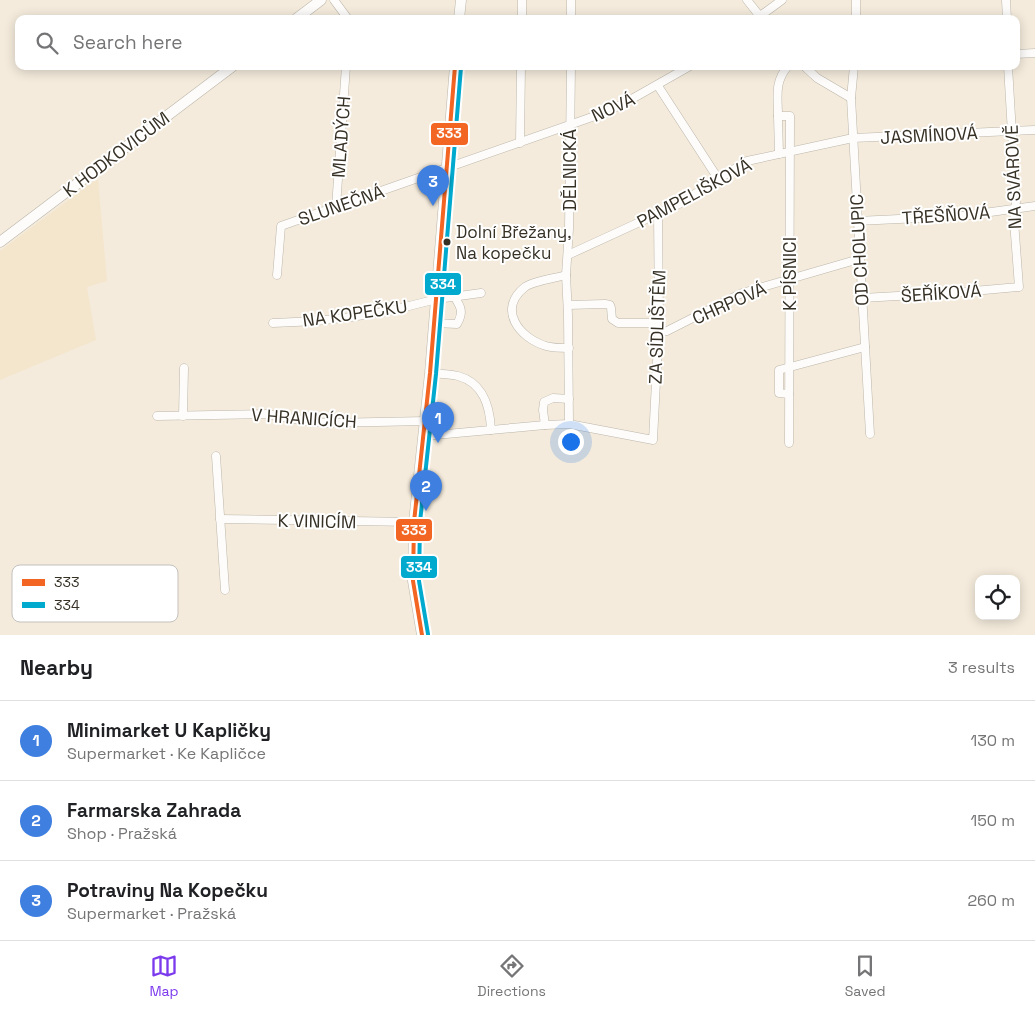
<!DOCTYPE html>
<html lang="en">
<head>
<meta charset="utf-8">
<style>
  body { margin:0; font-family:"Space Grotesk",sans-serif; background:#f2f2f2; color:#202124 }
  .controls { position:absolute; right:15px; bottom:15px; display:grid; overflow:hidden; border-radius:10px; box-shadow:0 2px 12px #0003 }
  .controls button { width:45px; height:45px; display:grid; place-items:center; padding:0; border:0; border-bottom:1px solid #e0e0e0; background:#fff; color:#202124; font:25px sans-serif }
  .you { position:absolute; left:570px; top:441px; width:18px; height:18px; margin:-12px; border:4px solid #fff; border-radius:50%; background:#1a73e8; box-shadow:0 0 0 8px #1a73e833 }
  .badge { display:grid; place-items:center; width:32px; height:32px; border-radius:50%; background:#7c3aed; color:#fff; font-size:16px; font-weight:700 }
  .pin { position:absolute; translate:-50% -41px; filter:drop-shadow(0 1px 2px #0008) }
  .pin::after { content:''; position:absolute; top:26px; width:18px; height:15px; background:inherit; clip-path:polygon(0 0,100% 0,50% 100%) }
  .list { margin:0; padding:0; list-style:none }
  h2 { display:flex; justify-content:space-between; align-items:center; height:65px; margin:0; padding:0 20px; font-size:21px }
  h2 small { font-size:16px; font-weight:400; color:#757577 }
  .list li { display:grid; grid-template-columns:32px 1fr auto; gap:15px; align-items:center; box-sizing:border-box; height:80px; padding:0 20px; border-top:1px solid #e0e0e0 }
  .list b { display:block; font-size:19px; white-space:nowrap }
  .list p { margin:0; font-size:16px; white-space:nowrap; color:#757577 }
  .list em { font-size:16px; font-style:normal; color:#757577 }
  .icon { flex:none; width:28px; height:28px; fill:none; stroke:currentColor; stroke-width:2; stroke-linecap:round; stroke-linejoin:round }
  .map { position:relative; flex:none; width:1035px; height:635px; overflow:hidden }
  .search { position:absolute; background:#fff; box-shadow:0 2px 12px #0003; left:15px; right:15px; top:15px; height:55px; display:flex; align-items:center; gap:12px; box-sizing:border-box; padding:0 18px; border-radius:10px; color:#757577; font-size:19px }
  .sheet { height:305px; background:#fff }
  nav { display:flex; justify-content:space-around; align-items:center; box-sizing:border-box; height:70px; border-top:1px solid #e0e0e0; background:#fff; font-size:14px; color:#757577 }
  nav a { display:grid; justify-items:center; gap:2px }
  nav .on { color:#7c3aed }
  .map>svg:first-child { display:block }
  .built { fill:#f4e6cc }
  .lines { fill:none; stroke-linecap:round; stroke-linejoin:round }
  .minor-casing { stroke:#bcb6aa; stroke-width:9 }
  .tertiary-casing { stroke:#bcb6aa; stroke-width:11 }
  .minor { stroke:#fdfcfa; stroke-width:8 }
  .tertiary { stroke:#fdfcfa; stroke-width:10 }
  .bus-1-casing { stroke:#fff; stroke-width:8 }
  .bus-2-casing { stroke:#fff; stroke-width:8 }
  .bus-1 { stroke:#f26522; stroke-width:4 }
  .bus-2 { stroke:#00a9ce; stroke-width:4 }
  .bus-dot { fill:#363025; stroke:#fff; stroke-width:2 }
  .labels { text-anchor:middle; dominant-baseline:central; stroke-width:4; stroke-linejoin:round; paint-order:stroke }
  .bus-label { font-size:17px; fill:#363025; stroke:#fff; text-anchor:start }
  .street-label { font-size:18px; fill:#363025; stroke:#fff }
  .key { fill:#fff; stroke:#c3c1be; stroke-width:1 }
  .key-label { font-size:14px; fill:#363025 }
  .line-badge { stroke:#fff; stroke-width:2 }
  .badge-label { font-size:14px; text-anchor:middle; font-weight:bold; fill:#fff }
</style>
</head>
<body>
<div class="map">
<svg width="1035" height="635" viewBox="0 0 1035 635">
  <rect width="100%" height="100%" fill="#f4ebdc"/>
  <path class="built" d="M98 178 107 281 87 287 96 340 0 380V251Z"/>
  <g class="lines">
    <defs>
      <g id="minor">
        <path d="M334 0 348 19"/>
        <path d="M747 0 762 19"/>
        <path d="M1006 0 1007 19"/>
        <path d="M522 19V0"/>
        <path d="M571 19V0"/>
        <path d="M756 19 782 0"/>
        <path d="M856 19V0"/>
        <path d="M1016 54 1035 53"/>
        <path d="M788 66C774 82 778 97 778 116H790L789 443"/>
        <path d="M804 66 817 78 851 98"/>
        <path d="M854 66 851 98 870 434"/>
        <path d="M658 86 719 180"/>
        <path d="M778 116 779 154"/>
        <path d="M520 143 521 66"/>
        <path d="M336 207 346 66"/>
        <path d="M857 221 962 216 1035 206"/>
        <path d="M568 255 679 204 747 161 853 138 1035 130"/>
        <path d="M277 275 281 226 595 116 623 104 690 66"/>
        <path d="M566 275C556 278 533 281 525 287 497 309 519 338 546 346 553 348 561 348 569 348"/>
        <path d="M862 298 951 293 1019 287 1014 221 1016 201 1008 66"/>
        <path d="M568 305 605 304 610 305 611 308 612 319 618 323H659"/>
        <path d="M273 323 317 321 351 317 389 311 437 299 481 293"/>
        <path d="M435 323 457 324C464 312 461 307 454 296"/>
        <path d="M657 333 667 331 742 293 859 259"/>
        <path d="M430 373C439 374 450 374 458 376 484 383 490 407 491 430"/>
        <path d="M789 394 779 393V370L865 347"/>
        <path d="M157 416 267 414 305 421 328 423 426 421"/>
        <path d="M183 416 184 368"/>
        <path d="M569 424 568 315 566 275 569 229 571 66"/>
        <path d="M545 425 543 410 544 402 553 398 569 399"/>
        <path d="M424 436 545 425 569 424 653 440 659 323 658 213"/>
        <path d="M216 456 225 590"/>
        <path d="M220 519 414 522"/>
      </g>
      <g id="tertiary">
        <path d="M296 19 321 0"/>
        <path d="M459 19 461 0"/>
        <path d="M0 242 233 66"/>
        <path d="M422 635 413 581 414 522 430 373 455 66"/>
      </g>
    </defs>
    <use href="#minor" class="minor-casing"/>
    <use href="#tertiary" class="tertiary-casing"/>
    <use href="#minor" class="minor"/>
    <use href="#tertiary" class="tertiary"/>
    <defs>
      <path id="bus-1" d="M422 635 413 581 414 522 430 373 455 66"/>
      <path id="bus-2" d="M428 634 419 581 420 522 436 374 461 67"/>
    </defs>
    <use href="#bus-1" class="bus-1-casing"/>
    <use href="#bus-2" class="bus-2-casing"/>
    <use href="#bus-1" class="bus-1"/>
    <use href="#bus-2" class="bus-2"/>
  </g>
  <circle class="bus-dot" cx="447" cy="242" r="4.5"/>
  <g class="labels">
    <g class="bus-label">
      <text x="456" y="232">Dolní Břežany,<tspan x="456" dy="21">Na kopečku</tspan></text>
    </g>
    <g class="street-label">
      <text transform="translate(613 107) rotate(-24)">NOVÁ</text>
      <text transform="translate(929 135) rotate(-3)">JASMÍNOVÁ</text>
      <text transform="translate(341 137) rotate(-86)">MLADÝCH</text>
      <text transform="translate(116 154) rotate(-37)">K HODKOVICŮM</text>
      <text transform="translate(569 170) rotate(-90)">DĚLNICKÁ</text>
      <text transform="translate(1013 177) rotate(-92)">NA SVÁROVĚ</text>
      <text transform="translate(694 193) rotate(-28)">PAMPELIŠKOVÁ</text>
      <text transform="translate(341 205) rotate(-19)">SLUNEČNÁ</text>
      <text transform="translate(946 215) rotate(-4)">TŘEŠŇOVÁ</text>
      <text transform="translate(859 250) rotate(-93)">OD CHOLUPIC</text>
      <text transform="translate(789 274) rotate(-90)">K PÍSNICI</text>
      <text transform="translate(941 293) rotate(-4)">ŠEŘÍKOVÁ</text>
      <text transform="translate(729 303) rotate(-24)">CHRPOVÁ</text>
      <text transform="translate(355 313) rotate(-8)">NA KOPEČKU</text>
      <text transform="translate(657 327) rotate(-88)">ZA SÍDLIŠTĚM</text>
      <text transform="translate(304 418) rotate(4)">V HRANICÍCH</text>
      <text transform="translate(317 521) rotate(1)">K VINICÍM</text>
    </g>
  </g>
  <rect x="12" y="565" width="166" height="57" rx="8" class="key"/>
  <rect x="22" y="579" width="23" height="7" fill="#f26522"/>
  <rect x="22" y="602" width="23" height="6" fill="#00a9ce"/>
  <g class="key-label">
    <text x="54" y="587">333</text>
    <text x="54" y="610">334</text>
  </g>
  <g class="line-badge">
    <rect x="430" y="122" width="39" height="24" rx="5" fill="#f26522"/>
    <rect x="424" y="272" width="38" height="24" rx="5" fill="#00a9ce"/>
    <rect x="395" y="518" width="38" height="24" rx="5" fill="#f26522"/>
    <rect x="400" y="555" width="38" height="24" rx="5" fill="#00a9ce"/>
  </g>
  <g class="badge-label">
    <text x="449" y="138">333</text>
    <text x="443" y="289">334</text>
    <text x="414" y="535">333</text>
    <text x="419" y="572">334</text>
  </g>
</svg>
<div class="controls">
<button><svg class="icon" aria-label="locate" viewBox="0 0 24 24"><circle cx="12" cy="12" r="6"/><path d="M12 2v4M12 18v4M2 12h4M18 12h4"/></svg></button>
</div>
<div class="you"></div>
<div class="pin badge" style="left:438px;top:443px;background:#3f7fe0">1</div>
<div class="pin badge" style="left:426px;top:511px;background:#3f7fe0">2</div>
<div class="pin badge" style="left:433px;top:206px;background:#3f7fe0">3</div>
<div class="search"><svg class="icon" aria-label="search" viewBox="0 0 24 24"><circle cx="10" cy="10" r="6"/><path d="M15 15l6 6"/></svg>Search here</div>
</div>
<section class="sheet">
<h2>Nearby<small>3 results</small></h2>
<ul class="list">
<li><span class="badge" style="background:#3f7fe0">1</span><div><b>Minimarket U Kapličky</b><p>Supermarket · Ke Kapličce</p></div><em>130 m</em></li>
<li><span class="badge" style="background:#3f7fe0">2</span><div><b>Farmarska Zahrada</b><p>Shop · Pražská</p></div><em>150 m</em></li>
<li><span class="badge" style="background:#3f7fe0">3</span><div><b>Potraviny Na Kopečku</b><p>Supermarket · Pražská</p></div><em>260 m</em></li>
</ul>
</section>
<nav>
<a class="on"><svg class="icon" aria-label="map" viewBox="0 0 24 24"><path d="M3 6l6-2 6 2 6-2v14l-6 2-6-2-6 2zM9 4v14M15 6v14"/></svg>Map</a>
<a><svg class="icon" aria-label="directions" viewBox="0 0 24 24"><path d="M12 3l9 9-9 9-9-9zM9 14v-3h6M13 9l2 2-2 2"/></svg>Directions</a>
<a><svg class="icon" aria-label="saved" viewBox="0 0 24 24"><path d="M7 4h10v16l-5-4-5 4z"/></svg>Saved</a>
</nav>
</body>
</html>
